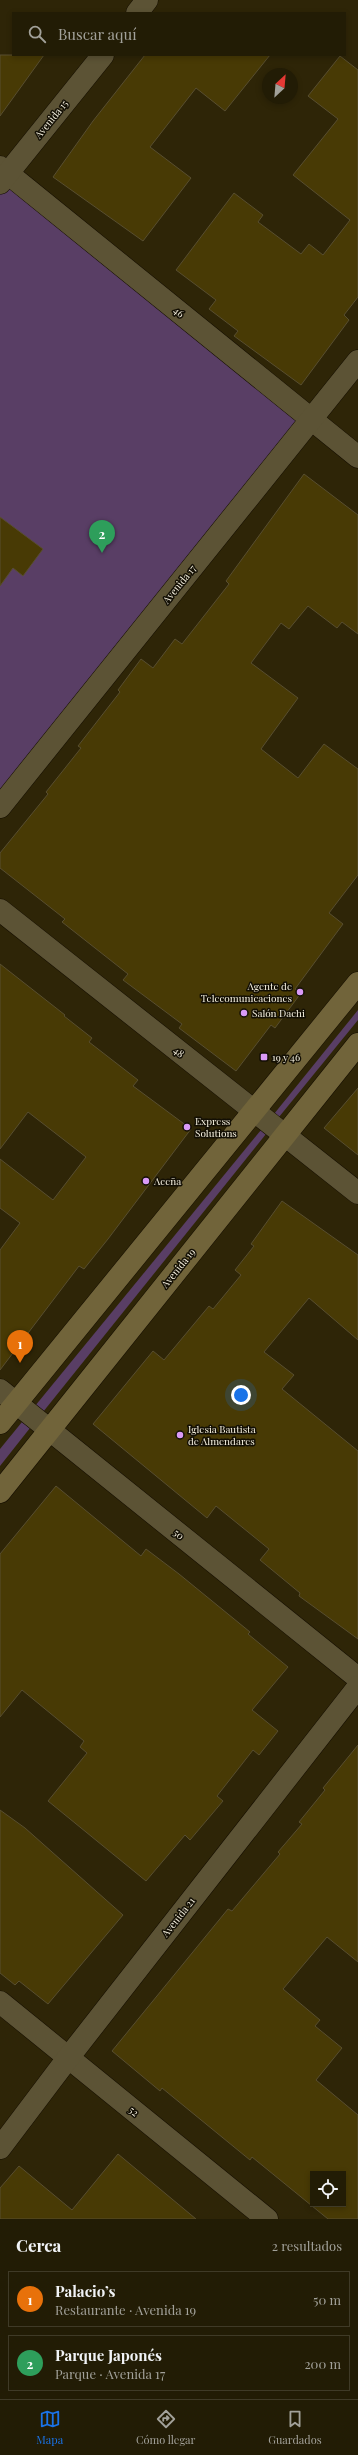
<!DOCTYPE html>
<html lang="es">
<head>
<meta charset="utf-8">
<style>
  body { margin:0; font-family:"Playfair Display",serif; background:#2e2913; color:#f1f3f6 }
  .controls { position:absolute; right:12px; bottom:12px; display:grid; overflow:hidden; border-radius:0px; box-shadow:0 2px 6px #0003 }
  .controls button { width:36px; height:36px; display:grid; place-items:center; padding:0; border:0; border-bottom:1px solid #3f3a27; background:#221c05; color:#f1f3f6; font:20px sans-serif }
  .compass { position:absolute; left:262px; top:68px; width:36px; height:36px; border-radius:50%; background:#221c05; box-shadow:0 2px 6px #0003; rotate:26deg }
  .you { position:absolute; left:241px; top:1395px; width:14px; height:14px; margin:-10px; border:3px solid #fff; border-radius:50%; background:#1a73e8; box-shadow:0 0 0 6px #1a73e833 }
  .badge { display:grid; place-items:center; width:26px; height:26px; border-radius:50%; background:#1a73e8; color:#fff; font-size:13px; font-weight:700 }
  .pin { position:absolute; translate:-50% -33px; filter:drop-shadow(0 1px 2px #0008) }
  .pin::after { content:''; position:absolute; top:21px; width:14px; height:12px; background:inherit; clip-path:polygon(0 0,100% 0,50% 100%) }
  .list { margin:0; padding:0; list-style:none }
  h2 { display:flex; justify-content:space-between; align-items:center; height:52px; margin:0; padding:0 16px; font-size:17px }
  h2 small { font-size:13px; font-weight:400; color:#a2a19a }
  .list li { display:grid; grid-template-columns:26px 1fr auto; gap:12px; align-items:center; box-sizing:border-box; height:56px; margin:0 8px 8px; padding:0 8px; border:1px solid #3f3a27; border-radius:0px }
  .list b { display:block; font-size:15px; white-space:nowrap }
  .list p { margin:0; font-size:13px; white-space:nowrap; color:#a2a19a }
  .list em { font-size:13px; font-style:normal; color:#a2a19a }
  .icon { flex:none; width:22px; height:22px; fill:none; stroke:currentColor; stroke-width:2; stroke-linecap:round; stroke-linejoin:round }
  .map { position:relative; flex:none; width:358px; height:2219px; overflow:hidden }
  .search { position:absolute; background:#221c05; box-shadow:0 2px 6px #0003; left:12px; right:12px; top:12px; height:44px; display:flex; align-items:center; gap:10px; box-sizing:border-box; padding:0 14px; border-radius:0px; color:#a2a19a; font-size:15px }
  .sheet { height:180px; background:#221c05 }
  nav { display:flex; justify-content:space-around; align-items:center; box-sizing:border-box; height:56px; border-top:1px solid #3f3a27; background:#221c05; font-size:11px; color:#a2a19a }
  nav a { display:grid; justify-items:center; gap:2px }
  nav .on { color:#1a73e8 }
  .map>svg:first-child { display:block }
  .green { fill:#593e65 }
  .building { fill:#483a05; stroke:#584e30; fill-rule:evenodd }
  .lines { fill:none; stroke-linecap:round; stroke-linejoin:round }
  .minor-casing { stroke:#150e00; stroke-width:23 }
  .secondary-casing { stroke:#150e00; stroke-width:23 }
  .minor { stroke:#5c5335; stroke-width:22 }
  .secondary { stroke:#71643a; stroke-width:22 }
  .poi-dot { fill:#da9af6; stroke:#130f04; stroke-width:1.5 }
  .labels { text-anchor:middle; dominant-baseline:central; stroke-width:3; stroke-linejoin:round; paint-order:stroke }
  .street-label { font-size:10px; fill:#f7f2e1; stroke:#130f04 }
  .poi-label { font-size:10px; fill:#f7f2e1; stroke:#130f04; text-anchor:start }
</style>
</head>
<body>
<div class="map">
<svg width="358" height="2219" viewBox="0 0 358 2219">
  <rect width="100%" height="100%" fill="#2e2507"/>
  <g class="green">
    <path d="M8 174 311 419 0 807V183Z"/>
    <path d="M358 1010V1020L279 1117 274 1114Z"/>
    <path d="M261 1130 266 1134 43 1412 35 1406Z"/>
    <path d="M22 1422 30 1428 0 1466V1449Z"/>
  </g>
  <g class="building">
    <path d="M0 55H44L0 116Z"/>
    <path d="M145 55H270L225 111 196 88 150 147 191 178 143 241 53 177 93 121Z"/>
    <path d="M340 56 358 70V297L344 315 349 320 301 385 234 336 238 331 209 309 216 300 176 270 234 193 263 215 258 222 301 254 309 244 323 255 350 220 293 175 338 119 308 96Z"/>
    <path d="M304 474 358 515V634L342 622 337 628 308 606 289 629 281 623 251 663 298 698 261 749 298 778 324 744 358 769V875L329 913 343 924 295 989 301 993 275 1028 271 1025 236 1071 179 1028 182 1024 123 980 128 974 62 922 65 919 0 868V853L48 794 46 792 81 748 78 746 120 692 118 690 141 659 153 668 175 639 182 644 229 584 226 581Z"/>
    <path d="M0 517 43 549 23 576 13 568 0 586Z"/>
    <path d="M0 964 65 1015 64 1016 92 1038 89 1042 138 1080 133 1086 191 1129 108 1239 84 1269 79 1266 0 1370V1250L20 1223 0 1208V1159L53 1200 86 1157 28 1112 0 1149Z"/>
    <path d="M358 1088V1155L324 1128Z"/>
    <path d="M282 1201 358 1255V1340L309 1298 264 1352 294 1375 282 1389 358 1451V1639L299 1596 300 1593 260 1560 269 1549 216 1506 207 1518 93 1424 153 1351 164 1360 209 1306 213 1309 241 1275 235 1270 254 1246 251 1244Z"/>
    <path d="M56 1486 141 1556 146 1549 179 1574 250 1632 248 1634 288 1667 252 1710 278 1731 259 1755 253 1750 217 1796 223 1801 190 1840 185 1835 146 1881 48 1801 87 1753 80 1747 84 1741 22 1690 0 1717V1554Z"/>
    <path d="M358 1745V1962L327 1937 283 1989 320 2020 315 2026 342 2048 316 2080 358 2115V2219H328L252 2157 250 2160 162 2088 160 2091 112 2051 228 1909 232 1911 280 1854 278 1852 302 1824 299 1822 325 1790 323 1788ZM313 2174H343V2204H313Z"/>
    <path d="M0 1810 25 1828 123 1915 48 2004 19 1981 15 1985 0 1973Z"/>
    <path d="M118 2154 196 2219H0V2188L19 2166 72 2210Z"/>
  </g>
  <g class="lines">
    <defs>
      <g id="minor">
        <path d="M137 13 147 0"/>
        <path d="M0 167 358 457"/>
        <path d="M0 183 103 55"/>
        <path d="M0 807 358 361"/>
        <path d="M0 910 358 1193"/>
        <path d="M0 1390 358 1678"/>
        <path d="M0 2002 267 2219"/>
        <path d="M0 2148 68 2058 358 1687"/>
      </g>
      <g id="secondary">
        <path d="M0 1423 358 983"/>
        <path d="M0 1492 358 1044"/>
      </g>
    </defs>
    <use href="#minor" class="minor-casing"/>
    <use href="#secondary" class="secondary-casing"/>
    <use href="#minor" class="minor"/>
    <use href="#secondary" class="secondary"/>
  </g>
  <g class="poi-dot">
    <circle cx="300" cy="992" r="4"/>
    <circle cx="244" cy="1013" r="4"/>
    <rect x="260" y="1053" width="8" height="8" rx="2"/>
    <circle cx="187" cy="1127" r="4"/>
    <circle cx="146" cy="1181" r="4"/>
    <circle cx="180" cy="1435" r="4"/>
  </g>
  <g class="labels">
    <g class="street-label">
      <text transform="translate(51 119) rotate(-51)">Avenida 15</text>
      <text transform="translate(179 312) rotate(39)">46</text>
      <text transform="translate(179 584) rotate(-51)">Avenida 17</text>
      <text transform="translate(179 1052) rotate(38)">48</text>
      <text transform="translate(178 1268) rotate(-51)">Avenida 19</text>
      <text transform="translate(179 1534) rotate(39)">50</text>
      <text transform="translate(178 1917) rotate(-52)">Avenida 21</text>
      <text transform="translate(134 2111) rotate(39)">52</text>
    </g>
    <g class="poi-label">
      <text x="292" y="986" text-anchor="end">Agente de<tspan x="292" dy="12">Telecomunicaciones</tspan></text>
      <text x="252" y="1013">Salón Dachi</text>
      <text x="272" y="1057">19 y 46</text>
      <text x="195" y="1121">Express<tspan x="195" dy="12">Solutions</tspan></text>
      <text x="154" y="1181">Aceña</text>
      <text x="188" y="1429">Iglesia Bautista<tspan x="188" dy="12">de Almendares</tspan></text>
    </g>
  </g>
</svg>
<div class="controls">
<button><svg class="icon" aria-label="locate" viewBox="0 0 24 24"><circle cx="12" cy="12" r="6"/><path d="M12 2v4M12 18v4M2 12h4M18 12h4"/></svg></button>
</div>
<svg class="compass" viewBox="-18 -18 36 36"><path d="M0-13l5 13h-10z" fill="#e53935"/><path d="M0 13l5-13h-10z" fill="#a2a19a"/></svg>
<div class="you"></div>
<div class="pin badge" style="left:20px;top:1363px;background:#e8710a">1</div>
<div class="pin badge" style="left:102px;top:553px;background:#2e9e5b">2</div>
<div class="search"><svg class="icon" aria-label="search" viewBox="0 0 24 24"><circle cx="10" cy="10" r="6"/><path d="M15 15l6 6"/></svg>Buscar aquí</div>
</div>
<section class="sheet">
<h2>Cerca<small>2 resultados</small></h2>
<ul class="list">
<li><span class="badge" style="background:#e8710a">1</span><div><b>Palacio’s</b><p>Restaurante · Avenida 19</p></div><em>50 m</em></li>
<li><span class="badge" style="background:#2e9e5b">2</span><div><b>Parque Japonés</b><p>Parque · Avenida 17</p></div><em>200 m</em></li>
</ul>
</section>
<nav>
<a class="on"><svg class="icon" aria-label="map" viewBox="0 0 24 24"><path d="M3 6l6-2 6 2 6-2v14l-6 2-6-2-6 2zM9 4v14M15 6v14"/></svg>Mapa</a>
<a><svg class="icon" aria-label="directions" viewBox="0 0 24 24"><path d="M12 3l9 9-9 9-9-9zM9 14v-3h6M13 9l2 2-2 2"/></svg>Cómo llegar</a>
<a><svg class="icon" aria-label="saved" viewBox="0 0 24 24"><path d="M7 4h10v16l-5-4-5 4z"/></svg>Guardados</a>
</nav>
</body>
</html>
